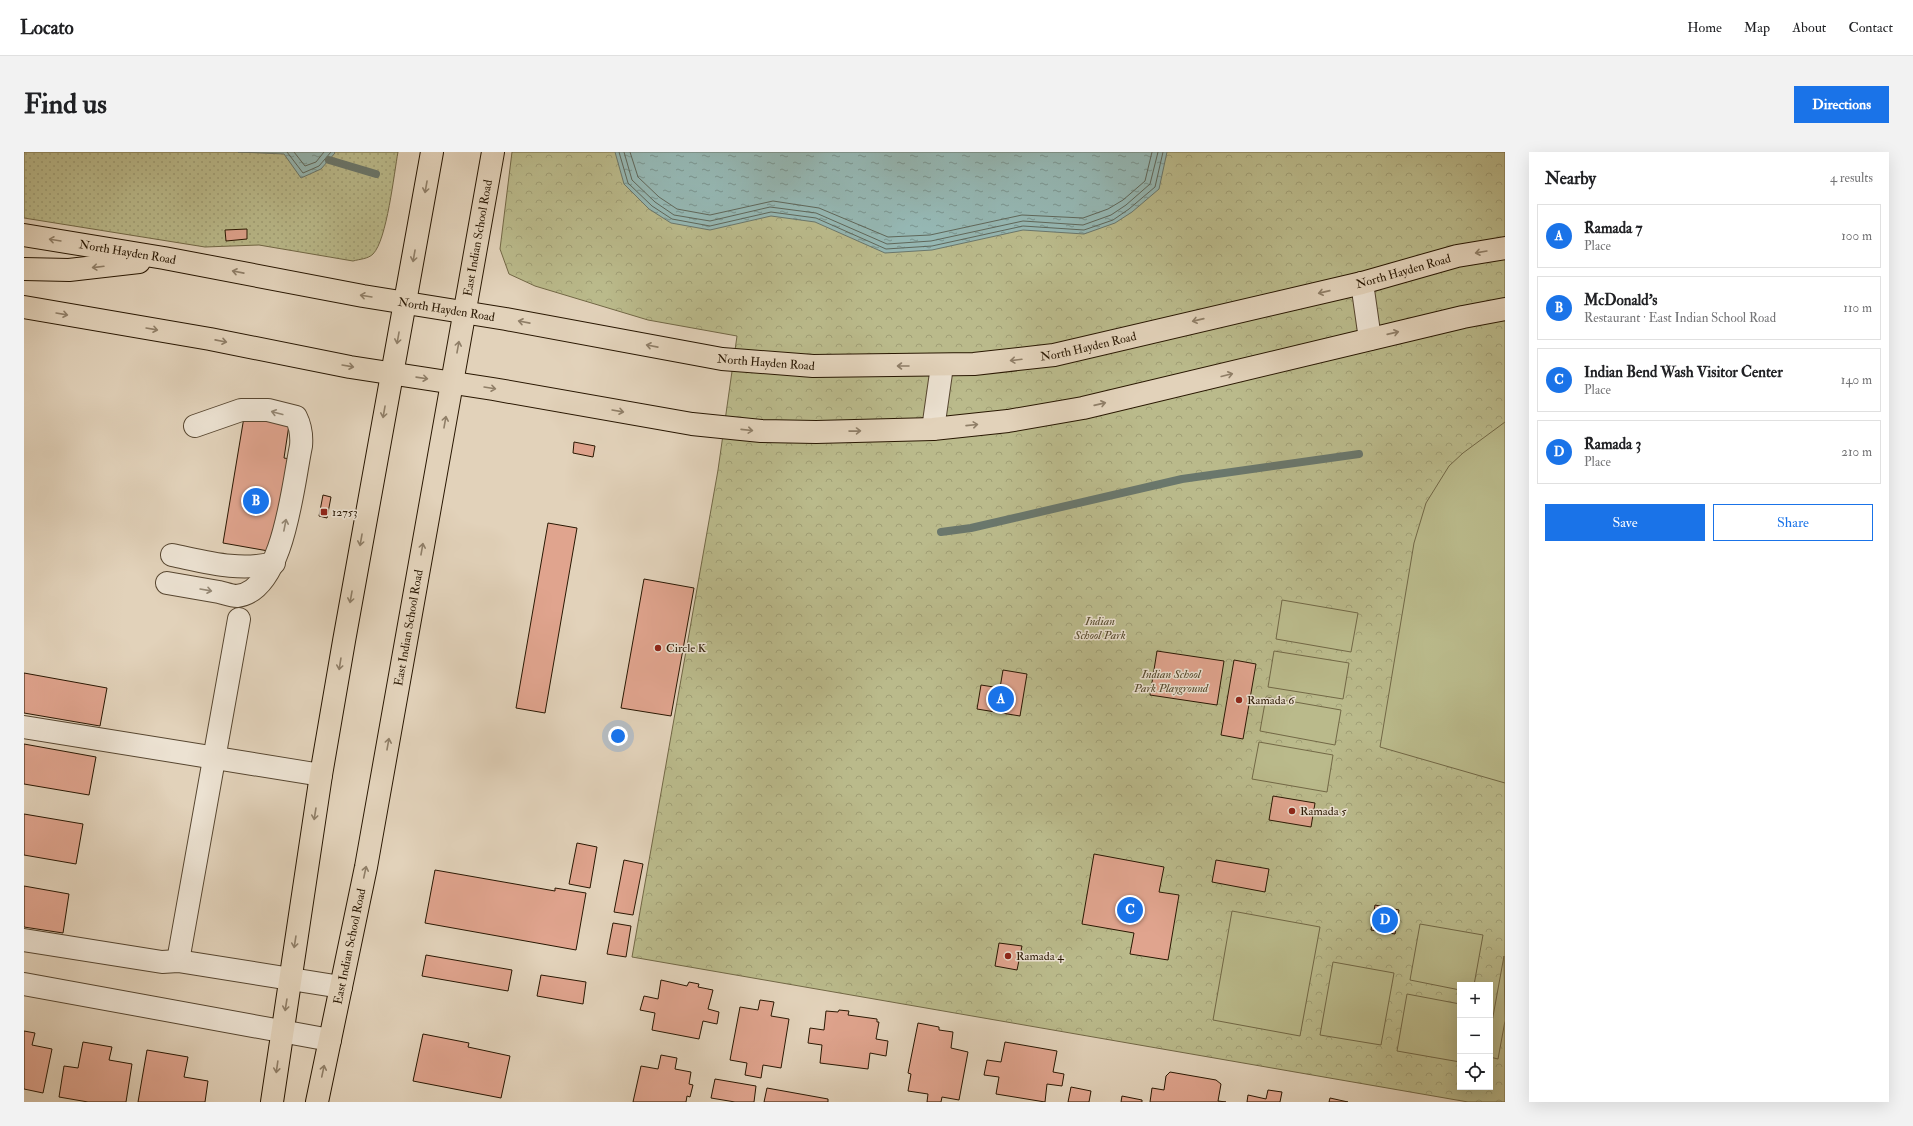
<!DOCTYPE html>
<html lang="en">
<head>
<meta charset="utf-8">
<style>
  body { margin:0; font-family:"IM FELL Double Pica",serif; background:#f2f2f2; color:#202124 }
  .controls { position:absolute; right:12px; bottom:12px; display:grid; overflow:hidden; border-radius:0px; box-shadow:0 4px 16px #0002 }
  .controls button { width:36px; height:36px; display:grid; place-items:center; padding:0; border:0; border-bottom:1px solid #e0e0e0; background:#fff; color:#202124; font:20px sans-serif }
  .you { position:absolute; left:594px; top:584px; width:14px; height:14px; margin:-10px; border:3px solid #fff; border-radius:50%; background:#1a73e8; box-shadow:0 0 0 6px #1a73e833 }
  .badge { display:grid; place-items:center; width:26px; height:26px; border-radius:50%; background:#1a73e8; color:#fff; font-size:13px; font-weight:700 }
  .pin { position:absolute; translate:-50% -50%; border:2px solid #fff; box-shadow:0 1px 4px #0006 }
  .list { margin:0; padding:0; list-style:none }
  h2 { display:flex; justify-content:space-between; align-items:center; height:52px; margin:0; padding:0 16px; font-size:17px }
  h2 small { font-size:13px; font-weight:400; color:#757577 }
  .list li { display:grid; grid-template-columns:26px 1fr auto; gap:12px; align-items:center; box-sizing:border-box; height:64px; margin:0 8px 8px; padding:0 8px; border:1px solid #e0e0e0; border-radius:0px }
  .list b { display:block; font-size:15px; white-space:nowrap }
  .list p { margin:0; font-size:13px; white-space:nowrap; color:#757577 }
  .list em { font-size:13px; font-style:normal; color:#757577 }
  .actions { display:flex; gap:8px; padding:12px 16px }
  .actions a { flex:1; padding:9px 0; border:1px solid #1a73e8; border-radius:0px; text-align:center; font-size:14px; color:#1a73e8 }
  .actions .main { background:#1a73e8; color:#fff }
  .icon { flex:none; width:22px; height:22px; fill:none; stroke:currentColor; stroke-width:2; stroke-linecap:round; stroke-linejoin:round }
  .map { position:relative; flex:none; width:1481px; height:950px; overflow:hidden; border-radius:0px }
  header { display:flex; align-items:center; gap:24px; box-sizing:border-box; height:56px; padding:0 20px; background:#fff; border-bottom:1px solid #e0e0e0 }
  header strong { font-size:19px }
  nav { display:flex; gap:22px; margin-inline-start:auto; font-size:14px }
  .intro { display:flex; align-items:center; justify-content:space-between; box-sizing:border-box; height:96px; padding:0 24px }
  h1 { margin:0; font-size:28px }
  .button { padding:10px 18px; border-radius:0px; background:#1a73e8; color:#fff; font-size:14px; font-weight:700 }
  main { display:flex; gap:24px; padding:0 24px }
  aside { flex:1; background:#fff; border-radius:0px; box-shadow:0 4px 16px #0002 }
  .map>svg:first-child { display:block }
  .grass { fill:url(#grass-dots); stroke:#726846 }
  .park { fill:url(#park-crowns); stroke:#726846; fill-rule:evenodd }
  .garden { fill:#baba8b; stroke:#726846 }
  .water { fill:url(#water-ripples); stroke:#6a776c }
  .lines { fill:none; stroke-linecap:round; stroke-linejoin:round }
  .shore { stroke:#5f675a; stroke-width:1 }
  .stream { stroke:#6a776c; stroke-width:8 }
  .building { fill:#e0a48e; stroke:#291702 }
  .minor-casing { stroke:#574630; stroke-width:24 }
  .major-casing { stroke:#291702; stroke-width:24 }
  .minor { stroke:#ece2d2; stroke-width:22 }
  .major { stroke:#e2d2ba; stroke-width:22 }
  .oneway { stroke:#8f7e67 }
  .oneway2 { stroke:#948774 }
  .poi-dot { fill:#8f2418; stroke:#ece2d2; stroke-width:1.5 }
  .labels { text-anchor:middle; dominant-baseline:central; stroke-width:3; stroke-linejoin:round; paint-order:stroke }
  .street-label { font-size:12px; fill:#291702; stroke:#ece2d2 }
  .poi-label { font-size:12px; fill:#291702; stroke:#ece2d2; text-anchor:start }
  .park-label { font-size:12px; font-style:italic; fill:#54482b; stroke:#ece2d2 }
</style>
</head>
<body>
<header>
<strong>Locato</strong>
<nav><a>Home</a><a>Map</a><a>About</a><a>Contact</a></nav>
</header>
<div class="intro"><h1>Find us</h1><a class="button">Directions</a></div>
<main>
<div class="map">
<svg width="1481" height="950" viewBox="0 0 1481 950">
  <defs>
    <pattern id="grass-dots" width="8" height="8" patternUnits="userSpaceOnUse"><rect width="8" height="8" fill="#baba8b"/><path d="M2 2h.1M6 6h.1" fill="none" stroke="#a09f76" stroke-width="1.8" stroke-linecap="round"/></pattern>
    <pattern id="park-crowns" width="20" height="18" patternUnits="userSpaceOnUse"><rect width="20" height="18" fill="#baba8b"/><path d="M2 6a3 3 0 1 1 6 0M12 15a3 3 0 1 1 6 0" fill="none" stroke="#a09f76"/></pattern>
    <pattern id="water-ripples" width="26" height="14" patternUnits="userSpaceOnUse"><rect width="26" height="14" fill="#95b7b3"/><path d="M2 4q2-2 4 0t4 0M15 11q2-2 4 0t4 0" fill="none" stroke="#7a948f"/></pattern>
  </defs>
  <rect width="100%" height="100%" fill="#e2d2ba"/>
  <filter id="stains"><feTurbulence type="fractalNoise" baseFrequency=".005" numOctaves="4"/><feColorMatrix values="0 0 0 0 .2 0 0 0 0 .09 0 0 0 0 .02 0 0 0 .5 -.17"/></filter>
  <radialGradient id="worn" r=".72"><stop offset=".6" stop-color="#630" stop-opacity="0"/><stop offset="1" stop-color="#630" stop-opacity=".3"/></radialGradient>
  <path class="grass" d="M0 0H374C370 21 363 88 349 102 344 107 336 107 329 109L235 93 181 95 0 66Z"/>
  <path class="park" d="M488 0H1481V950H1444L608 805 694 318 713 184 624 168 511 134 485 122 476 97ZM1436 833H1466V935H1436Z"/>
  <g class="garden">
    <path d="M1481 270V631L1356 595 1390 391 1402 351 1425 314 1439 301Z"/>
    <path d="M1258 448 1334 461 1327 500 1252 487Z"/>
    <path d="M1250 499 1325 511 1319 547 1244 535Z"/>
    <path d="M1242 545 1317 558 1311 593 1236 579Z"/>
    <path d="M1235 590 1309 603 1303 640 1228 627Z"/>
    <path d="M1208 759 1296 775 1276 884 1189 868Z"/>
    <path d="M1396 772 1459 783 1450 833H1436V838L1386 828Z"/>
    <path d="M1480 804 1481 869 1474 907 1466 905V881Z"/>
    <path d="M1309 810 1370 821 1357 893 1296 883Z"/>
    <path d="M1383 842 1436 852V910L1373 899Z"/>
  </g>
  <g class="water">
    <path d="M214 0H310L311 1 297 17 277 26 260 2Z"/>
    <path d="M591 0H1143L1135 37 1108 60 1091 71 1060 82 999 78 908 98 861 101 791 70 747 64 686 78 647 71 625 57 600 32Z"/>
  </g>
  <g class="lines">
    <g class="shore">
      <path d="M263 0 279 21 295 14 307 0"/>
      <path d="M270 0 281 14 292 10 300 0"/>
      <path d="M595 0 604 31 628 54 648 67 686 74 747 60 792 66 862 97 908 94 999 74 1060 78 1089 68 1105 57 1131 35 1139 0"/>
      <path d="M600 0 608 28 631 50 650 63 686 69 746 55 792 61 863 92 907 89 999 69 1059 73 1087 63 1102 53 1126 32 1134 0"/>
      <path d="M606 0 614 25 635 45 653 57 686 63 749 49 795 56 864 85 906 83 998 63 1059 66 1084 57 1099 48 1121 29 1128 0"/>
    </g>
    <g class="stream">
      <path d="M305 8 352 22"/>
      <path d="M917 380 947 376 1158 327 1335 302"/>
    </g>
  </g>
  <g class="building">
    <path d="M223 77V87L202 89 201 78Z"/>
    <path d="M220 265 265 273 260 306 266 307 250 400 199 391Z"/>
    <path d="M550 290 571 294 569 305 549 301Z"/>
    <path d="M299 343 307 345 303 366 295 364Z"/>
    <path d="M524 371 553 376 521 561 492 556Z"/>
    <path d="M620 427 670 436 647 564 597 556Z"/>
    <path d="M1133 499 1200 509 1193 553 1126 543Z"/>
    <path d="M1210 508 1232 512 1219 587 1197 583Z"/>
    <path d="M979 518 1003 522 996 564 953 557 957 533 976 536Z"/>
    <path d="M0 521 83 536 76 574 0 561Z"/>
    <path d="M0 592 72 605 65 643 0 632Z"/>
    <path d="M1249 644 1291 651 1287 675 1245 668Z"/>
    <path d="M0 662 59 672 52 712 0 703Z"/>
    <path d="M553 691 573 695 566 736 545 732Z"/>
    <path d="M1070 702 1140 715 1135 740 1155 743 1144 808 1106 802 1110 781 1058 772Z"/>
    <path d="M600 708 619 712 609 763 590 760Z"/>
    <path d="M1192 708 1245 717 1241 740 1188 730Z"/>
    <path d="M411 718 531 739V736L562 741 552 798 401 771Z"/>
    <path d="M0 734 45 742 39 781 0 775Z"/>
    <path d="M1351 753 1375 758 1371 782 1347 778Z"/>
    <path d="M589 771 607 774 602 805 583 802Z"/>
    <path d="M975 791 998 794 993 818 971 814Z"/>
    <path d="M402 803 488 818 484 839 398 824Z"/>
    <path d="M517 823 562 830 559 852 513 844Z"/>
    <path d="M637 828 663 834 665 830 675 832 674 835 689 838 684 857 695 860 693 872 679 869 675 887 628 878 631 861 616 858 620 844 634 847Z"/>
    <path d="M736 848 750 850 747 864 765 867 757 916 739 913 737 926 721 923 723 911 706 908 716 855 734 858Z"/>
    <path d="M815 858 825 859 824 863 853 867V870H855L852 887 864 889 862 904 846 901 844 917 796 911 798 893 784 891 786 876 800 878 802 859 814 860Z"/>
    <path d="M894 871 915 875V878L929 880 927 896 944 900 935 948 918 945 917 950H903L904 942 884 939 887 922 884 921Z"/>
    <path d="M0 879 11 881 8 893 28 897 19 941 0 937Z"/>
    <path d="M399 882 445 891 444 895 486 904 477 946 389 929Z"/>
    <path d="M59 890 88 895 85 908 108 912 102 950H64L35 945 40 914 54 916Z"/>
    <path d="M981 890 1033 899 1029 920 1040 922 1038 934 1023 932 1021 950 972 942 975 925 960 923 963 908 977 910Z"/>
    <path d="M123 898 164 905 160 925 184 929 181 950H114Z"/>
    <path d="M637 903 653 906 651 917 667 920 665 932 669 933 666 945 663 944 662 950H609L617 914 634 917Z"/>
    <path d="M1146 920 1192 928 1197 932 1194 949 1202 950H1126L1128 936 1140 938 1142 924Z"/>
    <path d="M691 927 732 934 730 950H711L687 946Z"/>
    <path d="M1047 935 1067 939 1065 950H1044Z"/>
    <path d="M743 936 804 947V950H740Z"/>
    <path d="M1244 938 1258 940 1256 950H1223L1224 943 1242 947Z"/>
    <path d="M1098 944 1118 948V950H1097Z"/>
    <path d="M1306 946 1324 950H1305Z"/>
  </g>
  <g class="lines">
    <defs>
      <g id="minor">
        <path d="M1338 131 1346 187"/>
        <path d="M909 277 918 214"/>
        <path d="M148 403C182 410 216 420 250 411"/>
        <path d="M143 431C160 434 178 437 195 440 200 441 207 444 213 444 260 439 269 331 277 294 278 283 277 275 272 265L244 258H217L171 274"/>
        <path d="M0 575 297 623"/>
        <path d="M0 788 138 810 154 809 317 835"/>
        <path d="M154 809 215 467"/>
        <path d="M0 832 306 888"/>
      </g>
      <g id="major">
        <path id="s1" d="M0 83 140 106 339 144 482 167 698 207 789 214 950 212 1030 203 1338 131 1433 104 1481 96"/>
        <path d="M0 117 45 118 115 110"/>
        <path d="M0 155 186 187 326 215 469 237 668 272 737 279 792 280 909 277 984 269 1059 256 1439 165 1481 157"/>
        <path d="M248 950 297 623 320 489 408 0"/>
        <path id="s2" d="M293 950 342 715 469 0"/>
      </g>
    </defs>
    <use href="#minor" class="minor-casing"/>
    <use href="#major" class="major-casing"/>
    <use href="#minor" class="minor"/>
    <use href="#major" class="major"/>
  </g>
  <defs><path id="oneway-shaft" d="M-6 0H5M1.5-3L5.5 0L1.5 3" fill="none" stroke-width="1.6" stroke-linecap="round" stroke-linejoin="round"/></defs>
  <g class="oneway">
    <use href="#oneway-shaft" transform="translate(402 35) rotate(100)"/>
    <use href="#oneway-shaft" transform="translate(31 88) rotate(-171)"/>
    <use href="#oneway-shaft" transform="translate(1457 100) rotate(170)"/>
    <use href="#oneway-shaft" transform="translate(390 104) rotate(100)"/>
    <use href="#oneway-shaft" transform="translate(74 115) rotate(173)"/>
    <use href="#oneway-shaft" transform="translate(214 120) rotate(-169)"/>
    <use href="#oneway-shaft" transform="translate(1300 140) rotate(167)"/>
    <use href="#oneway-shaft" transform="translate(342 144) rotate(-171)"/>
    <use href="#oneway-shaft" transform="translate(38 162) rotate(10)"/>
    <use href="#oneway-shaft" transform="translate(1174 168) rotate(167)"/>
    <use href="#oneway-shaft" transform="translate(500 170) rotate(-169)"/>
    <use href="#oneway-shaft" transform="translate(128 177) rotate(10)"/>
    <use href="#oneway-shaft" transform="translate(1369 181) rotate(-13)"/>
    <use href="#oneway-shaft" transform="translate(374 186) rotate(100)"/>
    <use href="#oneway-shaft" transform="translate(197 189) rotate(11)"/>
    <use href="#oneway-shaft" transform="translate(628 194) rotate(-169)"/>
    <use href="#oneway-shaft" transform="translate(434 195) rotate(-80)"/>
    <use href="#oneway-shaft" transform="translate(992 208) rotate(173)"/>
    <use href="#oneway-shaft" transform="translate(324 214) rotate(10)"/>
    <use href="#oneway-shaft" transform="translate(879 214) rotate(180)"/>
    <use href="#oneway-shaft" transform="translate(1203 223) rotate(-14)"/>
    <use href="#oneway-shaft" transform="translate(398 226) rotate(8)"/>
    <use href="#oneway-shaft" transform="translate(466 236) rotate(9)"/>
    <use href="#oneway-shaft" transform="translate(1076 252) rotate(-13)"/>
    <use href="#oneway-shaft" transform="translate(594 259) rotate(10)"/>
    <use href="#oneway-shaft" transform="translate(360 260) rotate(100)"/>
    <use href="#oneway-shaft" transform="translate(421 270) rotate(-80)"/>
    <use href="#oneway-shaft" transform="translate(948 273) rotate(-6)"/>
    <use href="#oneway-shaft" transform="translate(723 278) rotate(6)"/>
    <use href="#oneway-shaft" transform="translate(831 279) rotate(-1)"/>
    <use href="#oneway-shaft" transform="translate(337 388) rotate(100)"/>
    <use href="#oneway-shaft" transform="translate(398 397) rotate(-80)"/>
    <use href="#oneway-shaft" transform="translate(327 445) rotate(100)"/>
    <use href="#oneway-shaft" transform="translate(316 512) rotate(99)"/>
    <use href="#oneway-shaft" transform="translate(364 592) rotate(-80)"/>
    <use href="#oneway-shaft" transform="translate(291 662) rotate(99)"/>
    <use href="#oneway-shaft" transform="translate(341 720) rotate(-78)"/>
    <use href="#oneway-shaft" transform="translate(271 790) rotate(99)"/>
    <use href="#oneway-shaft" transform="translate(262 853) rotate(99)"/>
    <use href="#oneway-shaft" transform="translate(253 915) rotate(98)"/>
    <use href="#oneway-shaft" transform="translate(299 919) rotate(-78)"/>
  </g>
  <g class="oneway2">
    <use href="#oneway-shaft" transform="translate(253 261) rotate(-165)"/>
    <use href="#oneway-shaft" transform="translate(261 373) rotate(-79)"/>
    <use href="#oneway-shaft" transform="translate(182 438) rotate(10)"/>
  </g>
  <g class="poi-dot">
    <rect x="296" y="356" width="8" height="8" rx="2"/>
    <circle cx="634" cy="496" r="4"/>
    <circle cx="1215" cy="548" r="4"/>
    <circle cx="1268" cy="659" r="4"/>
    <circle cx="984" cy="804" r="4"/>
  </g>
  <g class="labels">
    <g class="street-label">
      <text stroke="none"><textPath href="#s2" startOffset="879">East Indian School Road</textPath></text>
      <text stroke="none"><textPath href="#s1" startOffset="105">North Hayden Road</textPath></text>
      <text stroke="none"><textPath href="#s1" startOffset="1401">North Hayden Road</textPath></text>
      <text stroke="none"><textPath href="#s1" startOffset="429">North Hayden Road</textPath></text>
      <text stroke="none"><textPath href="#s1" startOffset="1077">North Hayden Road</textPath></text>
      <text stroke="none"><textPath href="#s1" startOffset="753">North Hayden Road</textPath></text>
      <text stroke="none"><textPath href="#s2" startOffset="483">East Indian School Road</textPath></text>
      <text stroke="none"><textPath href="#s2" startOffset="159">East Indian School Road</textPath></text>
    </g>
    <g class="poi-label">
      <text x="308" y="360">12753</text>
      <text x="642" y="496">Circle K</text>
      <text x="1223" y="548">Ramada 6</text>
      <text x="1276" y="659">Ramada 5</text>
      <text x="992" y="804">Ramada 4</text>
    </g>
    <g class="park-label">
      <text x="1076" y="469">Indian<tspan x="1076" dy="14">School Park</tspan></text>
      <text x="1147" y="522">Indian School<tspan x="1147" dy="14">Park Playground</tspan></text>
    </g>
  </g>
  <rect width="100%" height="100%" filter="url(#stains)"/>
  <rect width="100%" height="100%" fill="url(#worn)"/>
</svg>
<div class="controls">
<button>+</button>
<button>−</button>
<button><svg class="icon" aria-label="locate" viewBox="0 0 24 24"><circle cx="12" cy="12" r="6"/><path d="M12 2v4M12 18v4M2 12h4M18 12h4"/></svg></button>
</div>
<div class="you"></div>
<div class="pin badge" style="left:977px;top:547px">A</div>
<div class="pin badge" style="left:232px;top:349px">B</div>
<div class="pin badge" style="left:1106px;top:758px">C</div>
<div class="pin badge" style="left:1361px;top:768px">D</div>
</div>
<aside>
<h2>Nearby<small>4 results</small></h2>
<ul class="list">
<li><span class="badge">A</span><div><b>Ramada 7</b><p>Place</p></div><em>100 m</em></li>
<li><span class="badge">B</span><div><b>McDonald's</b><p>Restaurant · East Indian School Road</p></div><em>110 m</em></li>
<li><span class="badge">C</span><div><b>Indian Bend Wash Visitor Center</b><p>Place</p></div><em>140 m</em></li>
<li><span class="badge">D</span><div><b>Ramada 3</b><p>Place</p></div><em>210 m</em></li>
</ul>
<div class="actions"><a class="main">Save</a><a>Share</a></div>
</aside>
</main>
</body>
</html>
